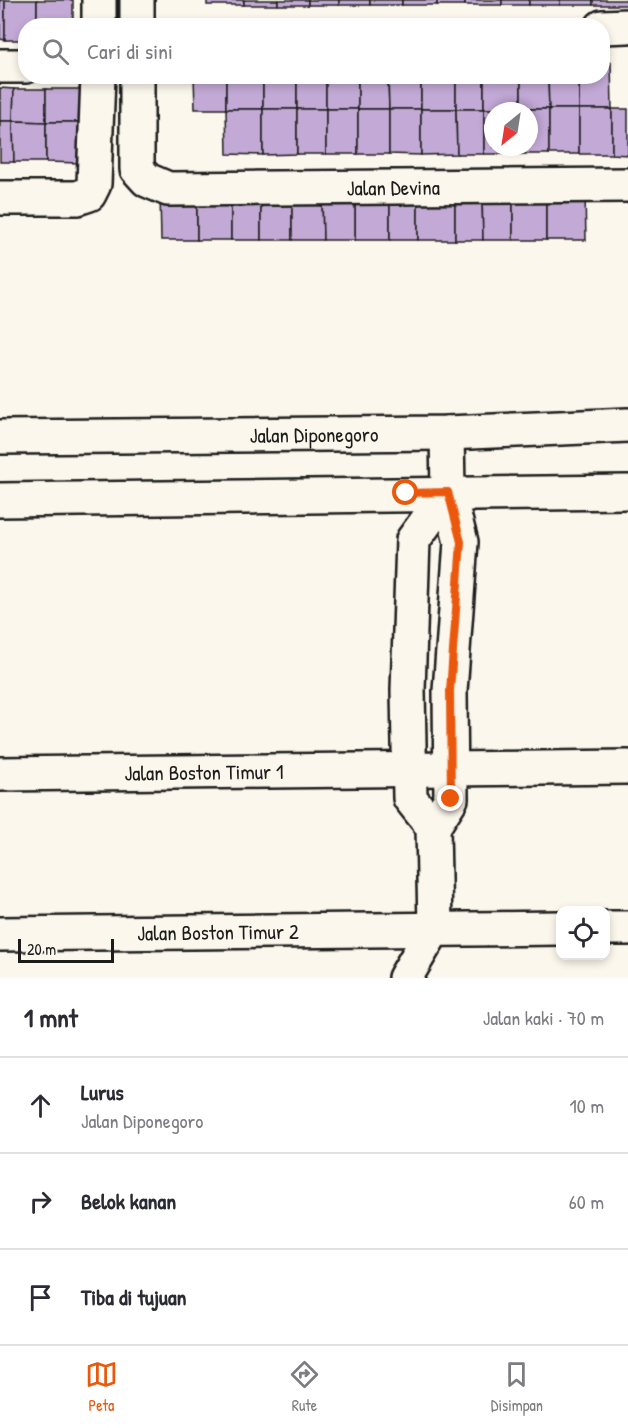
<!DOCTYPE html>
<html lang="id">
<head>
<meta charset="utf-8">
<style>
  body { margin:0; font-family:"Patrick Hand",sans-serif; background:#f7f7f7; color:#2b2b33 }
  .controls { position:absolute; right:18px; bottom:18px; display:grid; overflow:hidden; border-radius:12px; box-shadow:0 3px 9px #0003 }
  .controls button { width:54px; height:54px; display:grid; place-items:center; padding:0; border:0; border-bottom:2px solid #e1e1e2; background:#fff; color:#2b2b33; font:30px sans-serif }
  .compass { position:absolute; left:484px; top:102px; width:54px; height:54px; border-radius:50%; background:#fff; box-shadow:0 3px 9px #0003; rotate:210deg }
  .scale { position:absolute; left:18px; bottom:15px; width:96px; box-sizing:border-box; padding-left:6px; border:3px solid #1c1c1c; border-top:0; font-size:16px; line-height:21px; white-space:nowrap; color:#1c1c1c; -webkit-text-stroke:4px #fbf7ec; paint-order:stroke }
  .stop { position:absolute; width:18px; height:18px; margin:-14px; border:4px solid #ea580c; border-radius:50%; background:#fff }
  .stop.end { background:#ea580c; border-color:#fff; box-shadow:0 2px 6px #0008 }
  .list { margin:0; padding:0; list-style:none }
  h2 { display:flex; justify-content:space-between; align-items:center; height:78px; margin:0; padding:0 24px; font-size:26px }
  h2 small { font-size:20px; font-weight:400; color:#7c7c81 }
  .list li { display:grid; grid-template-columns:39px 1fr auto; gap:18px; align-items:center; box-sizing:border-box; height:96px; padding:0 24px; border-top:2px solid #e1e1e2 }
  .list b { display:block; font-size:22px; white-space:nowrap }
  .list p { margin:0; font-size:20px; white-space:nowrap; color:#7c7c81 }
  .list em { font-size:20px; font-style:normal; color:#7c7c81 }
  .icon { flex:none; width:33px; height:33px; fill:none; stroke:currentColor; stroke-width:2; stroke-linecap:round; stroke-linejoin:round }
  .map { position:relative; flex:none; width:628px; height:978px; overflow:hidden }
  .search { position:absolute; background:#fff; box-shadow:0 3px 9px #0003; left:18px; right:18px; top:18px; height:66px; display:flex; align-items:center; gap:15px; box-sizing:border-box; padding:0 21px; border-radius:24px; color:#7c7c81; font-size:22px }
  .sheet { height:366px; background:#fff }
  nav { display:flex; justify-content:space-around; align-items:center; box-sizing:border-box; height:84px; border-top:2px solid #e1e1e2; background:#fff; font-size:16px; color:#7c7c81 }
  nav a { display:grid; justify-items:center; gap:3px }
  nav .on { color:#ea580c }
  .map>svg:first-child { display:block }
  .building { fill:#c3a9d6; stroke:#1c1c1c; stroke-width:1.5 }
  .lines { fill:none; stroke-linecap:round; stroke-linejoin:round }
  .minor-casing { stroke:#1c1c1c; stroke-width:38 }
  .tertiary-casing { stroke:#1c1c1c; stroke-width:38 }
  .minor { stroke:#fbf7ec; stroke-width:33 }
  .tertiary { stroke:#fbf7ec; stroke-width:33 }
  .route { stroke:#ea580c; stroke-width:8 }
  .labels { text-anchor:middle; dominant-baseline:central; stroke-width:4.5; stroke-linejoin:round; paint-order:stroke }
  .street-label { font-size:21px; fill:#1c1c1c; stroke:#fbf7ec }
</style>
</head>
<body>
<div class="map">
<svg width="628" height="978" viewBox="0 0 628 978">
  <rect width="100%" height="100%" fill="#fbf7ec"/>
  <filter id="ink" filterUnits="userSpaceOnUse"><feTurbulence type="fractalNoise" baseFrequency=".0167" numOctaves="2"/><feDisplacementMap in="SourceGraphic" scale="12" xChannelSelector="R" yChannelSelector="G"/><feConvolveMatrix kernelMatrix="1 2 1 2 8 2 1 2 1" color-interpolation-filters="sRGB"/></filter>
  <g filter="url(#ink)">
    <g class="building">
      <path d="M0 0H5V40L0 39Z"/>
      <path d="M5 0H37V26H26V40H5Z"/>
      <rect x="37" y="0" width="36" height="26"/>
      <rect x="207" y="0" width="37" height="5"/>
      <rect x="244" y="0" width="34" height="5"/>
      <rect x="278" y="0" width="30" height="5"/>
      <rect x="308" y="0" width="31" height="5"/>
      <rect x="339" y="0" width="31" height="5"/>
      <rect x="370" y="0" width="32" height="5"/>
      <rect x="402" y="0" width="35" height="5"/>
      <rect x="437" y="0" width="28" height="5"/>
      <rect x="465" y="0" width="37" height="5"/>
      <rect x="502" y="0" width="27" height="5"/>
      <rect x="529" y="0" width="31" height="5"/>
      <rect x="560" y="0" width="33" height="5"/>
      <rect x="593" y="0" width="35" height="5"/>
      <path d="M602 62H611L612 109H579V76H602Z"/>
      <path d="M194 76H226V109H195Z"/>
      <rect x="226" y="76" width="37" height="33"/>
      <rect x="263" y="76" width="34" height="33"/>
      <rect x="297" y="76" width="29" height="33"/>
      <rect x="326" y="76" width="32" height="33"/>
      <path d="M358 76H388L389 109H358Z"/>
      <path d="M388 76H421V109H389Z"/>
      <rect x="421" y="76" width="35" height="33"/>
      <rect x="456" y="76" width="28" height="33"/>
      <rect x="484" y="76" width="37" height="33"/>
      <path d="M521 76H548L549 109H521Z"/>
      <path d="M548 76H579V109H549Z"/>
      <path d="M0 88 14 89 13 121H0Z"/>
      <path d="M14 89H46V122L13 121Z"/>
      <rect x="46" y="89" width="35" height="33"/>
      <path d="M226 109H263V155L227 154Z"/>
      <path d="M263 109H297V154L263 155Z"/>
      <rect x="297" y="109" width="29" height="45"/>
      <rect x="326" y="109" width="32" height="45"/>
      <rect x="358" y="109" width="31" height="45"/>
      <path d="M389 109H421V155L389 154Z"/>
      <path d="M421 109H456L457 154 421 155Z"/>
      <path d="M456 109H484V154H457Z"/>
      <path d="M484 109H521L493 111V147H521V154H484Z"/>
      <path d="M521 109H549V154H521V147H529V111Z"/>
      <rect x="549" y="109" width="30" height="45"/>
      <rect x="579" y="109" width="33" height="45"/>
      <path d="M612 109H628V155L612 154Z"/>
      <path d="M0 121H13L14 162H0Z"/>
      <path d="M13 121 46 122V162H14Z"/>
      <path d="M46 122H81V163L46 162Z"/>
      <path d="M160 194H197V240H161Z"/>
      <path d="M197 194 231 195V240H197Z"/>
      <path d="M261 194V240H231V195Z"/>
      <rect x="261" y="194" width="31" height="46"/>
      <path d="M292 194 322 195 323 240H292Z"/>
      <path d="M355 194 390 195V240H355Z"/>
      <path d="M355 194V240H323L322 195Z"/>
      <path d="M418 194V240H390V195Z"/>
      <rect x="418" y="194" width="37" height="46"/>
      <path d="M455 194H482L483 240H455Z"/>
      <path d="M482 194H513V240H483Z"/>
      <path d="M513 194 546 195V240H513Z"/>
      <path d="M546 195H585L586 240H546Z"/>
    </g>
    <g class="lines">
      <defs>
        <g id="minor">
          <path d="M99 0V26"/>
          <path d="M137 0V26"/>
          <path d="M602 27 628 26"/>
          <path d="M0 66H26"/>
          <path id="s1" d="M137 76V169L147 180 168 189 628 185"/>
          <path d="M0 198H77L89 194 94 184 98 76"/>
          <path id="s2" d="M0 774 628 767"/>
          <path d="M433 827 410 798 408 690 413 540 448 492"/>
          <path d="M606 928H628"/>
          <path id="s3" d="M0 934 560 928"/>
          <path d="M405 978 435 927 433 827 451 799 450 691 461 542 448 492 447 433"/>
        </g>
        <g id="tertiary">
          <path id="s4" d="M0 437 447 433 628 425"/>
          <path d="M0 500 628 492"/>
        </g>
      </defs>
      <use href="#minor" class="minor-casing"/>
      <use href="#tertiary" class="tertiary-casing"/>
      <use href="#minor" class="minor"/>
      <use href="#tertiary" class="tertiary"/>
    </g>
  </g>
  <g class="lines" filter="url(#ink)">
    <path class="route" d="M406 493 448 492 461 542 450 691 451 799"/>
  </g>
  <g class="labels">
    <g class="street-label">
      <text stroke="none"><textPath href="#s1" startOffset="356">Jalan Devina</textPath></text>
      <text stroke="none"><textPath href="#s4" startOffset="314">Jalan Diponegoro</textPath></text>
      <text stroke="none"><textPath href="#s2" startOffset="204">Jalan Boston Timur 1</textPath></text>
      <text stroke="none"><textPath href="#s3" startOffset="218">Jalan Boston Timur 2</textPath></text>
    </g>
  </g>
</svg>
<div class="controls">
<button><svg class="icon" aria-label="locate" viewBox="0 0 24 24"><circle cx="12" cy="12" r="6"/><path d="M12 2v4M12 18v4M2 12h4M18 12h4"/></svg></button>
</div>
<svg class="compass" viewBox="-18 -18 36 36"><path d="M0-13l5 13h-10z" fill="#e53935"/><path d="M0 13l5-13h-10z" fill="#7c7c81"/></svg>
<div class="scale">20 m</div>
<div class="stop" style="left:406px;top:493px"></div>
<div class="stop end" style="left:451px;top:799px"></div>
<div class="search"><svg class="icon" aria-label="search" viewBox="0 0 24 24"><circle cx="10" cy="10" r="6"/><path d="M15 15l6 6"/></svg>Cari di sini</div>
</div>
<section class="sheet">
<h2>1 mnt<small>Jalan kaki · 70 m</small></h2>
<ul class="list">
<li><svg class="icon" aria-label="ahead" viewBox="0 0 24 24"><path d="M12 20V5M6 11l6-6 6 6"/></svg><div><b>Lurus</b><p>Jalan Diponegoro</p></div><em>10 m</em></li>
<li><svg class="icon" aria-label="right" viewBox="0 0 24 24"><path d="M7 20v-9h11M14 6l5 5-5 5"/></svg><div><b>Belok kanan</b></div><em>60 m</em></li>
<li><svg class="icon" aria-label="arrive" viewBox="0 0 24 24"><path d="M6 21V4h12l-3 4 3 4H6"/></svg><div><b>Tiba di tujuan</b></div></li>
</ul>
</section>
<nav>
<a class="on"><svg class="icon" aria-label="map" viewBox="0 0 24 24"><path d="M3 6l6-2 6 2 6-2v14l-6 2-6-2-6 2zM9 4v14M15 6v14"/></svg>Peta</a>
<a><svg class="icon" aria-label="directions" viewBox="0 0 24 24"><path d="M12 3l9 9-9 9-9-9zM9 14v-3h6M13 9l2 2-2 2"/></svg>Rute</a>
<a><svg class="icon" aria-label="saved" viewBox="0 0 24 24"><path d="M7 4h10v16l-5-4-5 4z"/></svg>Disimpan</a>
</nav>
</body>
</html>
